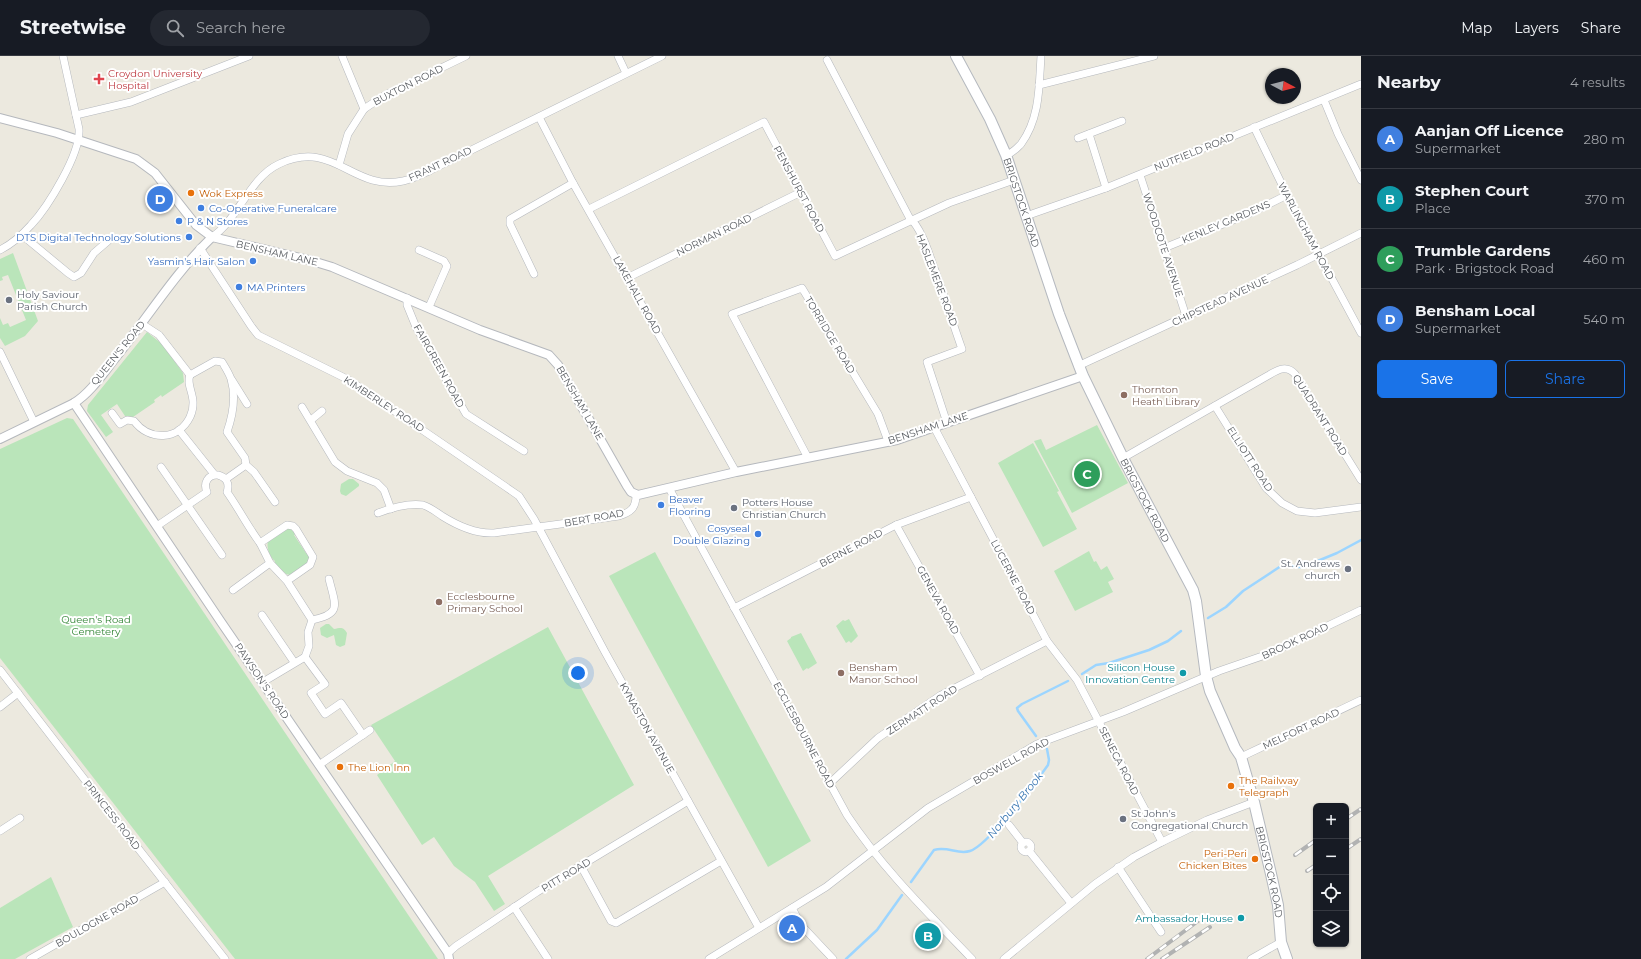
<!DOCTYPE html>
<html lang="en">
<head>
<meta charset="utf-8">
<style>
  body { margin:0; font-family:Montserrat,sans-serif; background:#242831; color:#f1f3f6 }
  .controls { position:absolute; right:12px; bottom:12px; display:grid; overflow:hidden; border-radius:6px; box-shadow:0 1px 3px #0004 }
  .controls button { width:36px; height:36px; display:grid; place-items:center; padding:0; border:0; border-bottom:1px solid #363941; background:#171b24; color:#f1f3f6; font:20px sans-serif }
  .compass { position:absolute; left:1265px; top:12px; width:36px; height:36px; border-radius:50%; background:#171b24; box-shadow:0 1px 3px #0004; rotate:97deg }
  .you { position:absolute; left:578px; top:617px; width:14px; height:14px; margin:-10px; border:3px solid #fff; border-radius:50%; background:#1a73e8; box-shadow:0 0 0 6px #1a73e833 }
  .badge { display:grid; place-items:center; width:26px; height:26px; border-radius:50%; background:#1a73e8; color:#fff; font-size:13px; font-weight:700 }
  .pin { position:absolute; translate:-50% -50%; border:2px solid #fff; box-shadow:0 1px 4px #0006 }
  .list { margin:0; padding:0; list-style:none }
  h2 { display:flex; justify-content:space-between; align-items:center; height:52px; margin:0; padding:0 16px; font-size:17px }
  h2 small { font-size:13px; font-weight:400; color:#9ea1a6 }
  .list li { display:grid; grid-template-columns:26px 1fr auto; gap:12px; align-items:center; box-sizing:border-box; height:60px; padding:0 16px; border-top:1px solid #363941 }
  .list b { display:block; font-size:15px; white-space:nowrap }
  .list p { margin:0; font-size:13px; white-space:nowrap; color:#9ea1a6 }
  .list em { font-size:13px; font-style:normal; color:#9ea1a6 }
  .actions { display:flex; gap:8px; padding:12px 16px }
  .actions a { flex:1; padding:9px 0; border:1px solid #1a73e8; border-radius:6px; text-align:center; font-size:14px; color:#1a73e8 }
  .actions .main { background:#1a73e8; color:#fff }
  .icon { flex:none; width:22px; height:22px; fill:none; stroke:currentColor; stroke-width:2; stroke-linecap:round; stroke-linejoin:round }
  .map { position:relative; flex:none; width:1361px; height:903px; overflow:hidden }
  header { display:flex; align-items:center; gap:24px; box-sizing:border-box; height:56px; padding:0 20px; background:#171b24; border-bottom:1px solid #363941 }
  header strong { font-size:19px }
  nav { display:flex; gap:22px; margin-inline-start:auto; font-size:14px }
  .search { width:280px; height:36px; background:#242831; display:flex; align-items:center; gap:10px; box-sizing:border-box; padding:0 14px; border-radius:22px; color:#9ea1a6; font-size:15px }
  main { display:flex }
  aside { flex:1; background:#171b24 }
  .map>svg:first-child { display:block }
  .green { fill:#bae5ba }
  .lines { fill:none; stroke-linecap:round; stroke-linejoin:round }
  .stream { stroke:#9cd5ff; stroke-width:2.5 }
  .minor-casing { stroke:#b5b8bd; stroke-width:8 }
  .tertiary-casing { stroke:#b5b8bd; stroke-width:10 }
  .secondary-casing { stroke:#b5b9bf; stroke-width:12 }
  .minor { stroke:#fff; stroke-width:7 }
  .tertiary { stroke:#fff; stroke-width:8 }
  .secondary { stroke:#fff; stroke-width:10 }
  .rail-casing { stroke:#b1b2b2; stroke-width:4 }
  .rail { stroke:#fff; stroke-width:2.5; stroke-dasharray:8; stroke-linecap:butt }
  .health-dot { fill:#e0444e; stroke:#fff; stroke-width:1.5 }
  .food-dot { fill:#e8710a; stroke:#fff; stroke-width:1.5 }
  .shop-dot { fill:#3f7fe0; stroke:#fff; stroke-width:1.5 }
  .worship-dot { fill:#6b7280; stroke:#fff; stroke-width:1.5 }
  .education-dot { fill:#8d6e63; stroke:#fff; stroke-width:1.5 }
  .culture-dot { fill:#0f9aa8; stroke:#fff; stroke-width:1.5 }
  .labels { text-anchor:middle; dominant-baseline:central; stroke-width:4; stroke-linejoin:round; paint-order:stroke }
  .health-label { font-size:10px; fill:#be3a42; stroke:#fff; text-anchor:start }
  .street-label { font-size:10px; fill:#585c61; stroke:#fff }
  .food-label { font-size:10px; fill:#c56008; stroke:#fff; text-anchor:start }
  .shop-label { font-size:10px; fill:#366cbe; stroke:#fff; text-anchor:start }
  .worship-label { font-size:10px; fill:#5b616d; stroke:#fff; text-anchor:start }
  .education-label { font-size:10px; fill:#785e54; stroke:#fff; text-anchor:start }
  .park-label { font-size:10px; fill:#328535; stroke:#fff }
  .culture-label { font-size:10px; fill:#0d838f; stroke:#fff; text-anchor:end }
  .water-label { font-size:11px; font-style:italic; fill:#3876b2; stroke:#fff }
</style>
</head>
<body>
<header>
<strong>Streetwise</strong>
<div class="search"><svg class="icon" aria-label="search" viewBox="0 0 24 24"><circle cx="10" cy="10" r="6"/><path d="M15 15l6 6"/></svg>Search here</div>
<nav><a>Map</a><a>Layers</a><a>Share</a></nav>
</header>
<main>
<div class="map">
<svg width="1361" height="903" viewBox="0 0 1361 903">
  <rect width="100%" height="100%" fill="#ece9df"/>
  <g class="green">
    <path d="M13 197 38 265 25 280 5 290 0 282V262L3 269 8 267 10 271 26 264 8 219 2 221 3 224 0 225V203Z"/>
    <path d="M147 276 162 288 183 317 184 326 162 341 161 339 154 344 155 346 133 361 125 360 117 348 101 359 113 376 106 381 87 355 88 349Z"/>
    <path d="M67 362 73 363 438 903H235L0 602V393Z"/>
    <path d="M1097 369 1128 427 1072 457 1034 385 1041 383 1046 394Z"/>
    <path d="M1033 387 1059 435 1057 436 1077 473 1043 491 998 407Z"/>
    <path d="M349 423H353L359 428V430L346 440 341 438 340 435 341 428Z"/>
    <path d="M286 471 290 472 296 478 294 479 306 497 309 498V506L290 519 286 518 274 507 275 505C270 502 266 491 268 485Z"/>
    <path d="M1089 495 1094 506 1096 505 1101 514 1107 510 1114 523 1108 526 1113 536 1075 555 1054 515Z"/>
    <path d="M655 496 811 785 768 811 609 520Z"/>
    <path d="M849 563 858 580 851 587 849 585 846 587 836 570 843 564 845 565Z"/>
    <path d="M326 568H329L334 573C340 572 343 570 347 577L345 589 340 591 336 589 334 579 327 582 321 579 320 572Z"/>
    <path d="M548 571 634 729 488 820 505 848 494 855 475 826 454 810 434 781 422 789 377 719 395 705 371 669Z"/>
    <path d="M801 577 817 607 808 613 807 612 803 615 787 585 791 582V581Z"/>
    <path d="M51 821 73 871 15 903H0V852Z"/>
  </g>
  <g class="lines">
    <g class="stream">
      <path d="M1208 562 1226 551 1243 535 1284 508 1297 511H1303L1337 497 1361 484"/>
      <path d="M1082 618 1096 609 1109 607 1149 594 1168 585 1181 575"/>
      <path d="M1036 680 1018 655 1017 652 1022 648 1068 625"/>
      <path d="M911 826 934 794C948 790 958 799 970 795 987 790 1036 726 1048 709L1049 704 1047 693"/>
      <path d="M846 903 877 874 902 839"/>
    </g>
    <defs>
      <g id="minor">
        <path d="M342 0 364 53"/>
        <path d="M618 0 626 17"/>
        <path d="M827 4 909 161C923 174 929 199 936 217 945 242 953 268 962 293L927 306 947 367"/>
        <path d="M1039 29 1154 0"/>
        <path d="M1324 44 1338 78 1361 124"/>
        <path d="M76 59 131 46 249 0"/>
        <path d="M539 61 573 127 736 416"/>
        <path d="M1254 71 1287 139 1361 277"/>
        <path d="M1089 78 1106 132"/>
        <path d="M1078 82 1122 65"/>
        <path d="M1006 99C1013 97 1016 93 1021 88 1040 62 1039 31 1041 0"/>
        <path d="M339 109 348 78 364 53 385 39 466 0"/>
        <path d="M1140 119 1186 260"/>
        <path d="M589 153 764 66 835 200 949 147 1014 124"/>
        <path d="M1026 160 1106 132 1361 28"/>
        <path d="M22 179 68 217 74 221 81 217 94 197 108 185"/>
        <path d="M212 181C238 164 249 122 279 108 334 82 352 136 403 125 413 123 422 118 431 114L662 0"/>
        <path d="M200 192 251 270 258 279 349 324 506 431 519 440 534 463 605 596 759 872"/>
        <path d="M1164 192 1253 156 1287 139"/>
        <path d="M0 194C12 188 22 179 31 169 48 151 81 97 79 73L63 0"/>
        <path d="M419 194 444 205 447 210 429 251"/>
        <path d="M534 218 510 168V163L573 127"/>
        <path d="M627 222 801 136"/>
        <path d="M407 242V249L416 271 466 358 524 395"/>
        <path d="M142 268 159 279 190 319"/>
        <path d="M0 296 34 366"/>
        <path d="M1078 310 1297 209 1361 177"/>
        <path d="M190 319 215 305 222 306C225 311 229 317 231 323 236 340 233 359 227 376L245 402 246 409 254 416 275 446"/>
        <path d="M232 324 247 348"/>
        <path d="M1215 350 1266 432 1282 447 1297 455 1315 457 1361 451"/>
        <path d="M302 351 335 406 347 415 377 427 384 434 391 453"/>
        <path d="M112 357 120 368 127 364 134 365C149 385 178 385 190 361 199 341 185 331 190 319"/>
        <path d="M311 364 322 355"/>
        <path d="M934 371 1047 585 1077 624 1162 786"/>
        <path d="M179 374 214 418"/>
        <path d="M807 400 732 258 802 232 878 358 888 385"/>
        <path d="M1123 402 1269 319C1279 313 1287 309 1295 318L1361 424"/>
        <path d="M161 411 222 499"/>
        <path d="M226 423 246 409"/>
        <path d="M669 432 847 759C882 812 928 857 972 903"/>
        <path d="M378 457C391 452 409 447 423 449 430 451 436 456 442 460 458 470 475 478 494 477L619 460C631 456 636 452 636 439"/>
        <path d="M896 469 980 620"/>
        <path d="M157 470 207 436C203 427 208 418 218 419 226 421 230 427 227 436 239 453 248 471 260 487"/>
        <path d="M233 534 270 507"/>
        <path d="M734 552 896 469 971 441"/>
        <path d="M262 559 294 606"/>
        <path d="M312 564C343 558 335 548 329 523"/>
        <path d="M305 601 325 628 311 637 325 658 341 647 363 679"/>
        <path d="M0 614 119 768 225 903"/>
        <path d="M263 626 305 601 309 590 308 576 312 564 287 525 270 507 260 487 287 469 293 470 296 473 313 501 310 509 287 525"/>
        <path d="M0 651 18 637"/>
        <path d="M1241 701 1361 644"/>
        <path d="M319 709 370 674"/>
        <path d="M829 728 878 682 941 639 1047 585"/>
        <path d="M1009 769 1023 787"/>
        <path d="M0 775 20 762"/>
        <circle cx="1026" cy="791" r="5"/>
        <path d="M1029 795 1071 847"/>
        <path d="M581 810 611 865 616 867 721 805"/>
        <path d="M1118 811 1161 876"/>
        <path d="M514 851 548 903"/>
        <path d="M792 852 801 869 833 903"/>
        <path d="M448 897 456 890 537 836 688 745"/>
        <path d="M30 903 165 826"/>
        <path d="M709 903 826 831 928 752 1037 688 1123 656 1219 615 1271 597 1361 554"/>
        <path d="M1004 903 1095 828 1134 801 1162 786 1207 764 1254 746"/>
        <path d="M1251 903 1281 886"/>
      </g>
      <g id="tertiary">
        <path d="M0 62 57 77 136 103 155 117 196 169 212 181 309 204 332 211 480 274 549 299 558 309 627 430 631 436 638 439 736 416 897 384 1083 320"/>
        <path d="M74 347 221 566 448 897 449 903"/>
        <path d="M0 383 74 347C90 337 102 319 113 305 146 264 174 218 212 181"/>
      </g>
      <g id="secondary">
        <path id="s1" d="M956 0 990 63 1006 99 1059 258 1083 320 1124 404 1193 534 1196 545 1206 620 1210 635 1235 692 1241 701 1254 746 1271 818 1278 849 1281 886 1287 903"/>
      </g>
    </defs>
    <use href="#minor" class="minor-casing"/>
    <use href="#tertiary" class="tertiary-casing"/>
    <use href="#secondary" class="secondary-casing"/>
    <use href="#minor" class="minor"/>
    <use href="#tertiary" class="tertiary"/>
    <use href="#secondary" class="secondary"/>
    <defs>
      <g id="rail">
        <path d="M1346 763 1361 753"/>
        <path d="M1346 793 1361 783"/>
        <path d="M1295 799 1316 784"/>
        <path d="M1307 815 1316 809"/>
        <path d="M1147 903 1202 862"/>
        <path d="M1162 903 1210 871"/>
      </g>
    </defs>
    <use href="#rail" class="rail-casing"/>
    <use href="#rail" class="rail"/>
  </g>
  <path class="health-dot" d="M97 17h4v4h4v4h-4v4h-4v-4h-4v-4h4z"/>
  <g class="food-dot">
    <circle cx="191" cy="137" r="4"/>
    <circle cx="340" cy="711" r="4"/>
    <circle cx="1231" cy="730" r="4"/>
    <circle cx="1255" cy="803" r="4"/>
  </g>
  <g class="shop-dot">
    <circle cx="201" cy="152" r="4"/>
    <circle cx="179" cy="165" r="4"/>
    <circle cx="189" cy="181" r="4"/>
    <circle cx="253" cy="205" r="4"/>
    <circle cx="239" cy="231" r="4"/>
    <circle cx="661" cy="449" r="4"/>
    <circle cx="758" cy="478" r="4"/>
  </g>
  <g class="worship-dot">
    <circle cx="9" cy="244" r="4"/>
    <circle cx="734" cy="452" r="4"/>
    <circle cx="1348" cy="513" r="4"/>
    <circle cx="1123" cy="763" r="4"/>
  </g>
  <g class="education-dot">
    <circle cx="1124" cy="339" r="4"/>
    <circle cx="439" cy="546" r="4"/>
    <circle cx="841" cy="617" r="4"/>
  </g>
  <g class="culture-dot">
    <circle cx="1183" cy="617" r="4"/>
    <circle cx="1241" cy="862" r="4"/>
  </g>
  <g class="labels">
    <g class="health-label">
      <text x="108" y="17">Croydon University<tspan x="108" dy="12">Hospital</tspan></text>
    </g>
    <g class="street-label">
      <text transform="translate(408 29) rotate(-27)">BUXTON ROAD</text>
      <text transform="translate(1194 96) rotate(-22)">NUTFIELD ROAD</text>
      <text transform="translate(440 108) rotate(-25)">FRANT ROAD</text>
      <text transform="translate(799 133) rotate(62)">PENSHURST ROAD</text>
      <text stroke="none"><textPath href="#s1" startOffset="161">BRIGSTOCK ROAD</textPath></text>
      <text transform="translate(1226 166) rotate(-23)">KENLEY GARDENS</text>
      <text transform="translate(1306 175) rotate(62)">WARLINGHAM ROAD</text>
      <text transform="translate(714 179) rotate(-26)">NORMAN ROAD</text>
      <text transform="translate(1163 189) rotate(72)">WOODCOTE AVENUE</text>
      <text transform="translate(277 197) rotate(13)">BENSHAM LANE</text>
      <text transform="translate(937 224) rotate(69)">HASLEMERE ROAD</text>
      <text transform="translate(637 239) rotate(61)">LAKEHALL ROAD</text>
      <text transform="translate(1220 245) rotate(-25)">CHIPSTEAD AVENUE</text>
      <text transform="translate(830 279) rotate(59)">TORRIDGE ROAD</text>
      <text transform="translate(118 297) rotate(-51)">QUEEN'S ROAD</text>
      <text transform="translate(439 310) rotate(61)">FAIRGREEN ROAD</text>
      <text transform="translate(580 347) rotate(60)">BENSHAM LANE</text>
      <text transform="translate(384 348) rotate(33)">KIMBERLEY ROAD</text>
      <text transform="translate(1320 359) rotate(58)">QUADRANT ROAD</text>
      <text transform="translate(928 372) rotate(-18)">BENSHAM LANE</text>
      <text transform="translate(1250 403) rotate(57)">ELLIOTT ROAD</text>
      <text stroke="none"><textPath href="#s1" startOffset="484">BRIGSTOCK ROAD</textPath></text>
      <text transform="translate(594 462) rotate(-10)">BERT ROAD</text>
      <text transform="translate(851 492) rotate(-28)">BERNE ROAD</text>
      <text transform="translate(1013 521) rotate(62)">LUCERNE ROAD</text>
      <text transform="translate(938 544) rotate(61)">GENEVA ROAD</text>
      <text transform="translate(1295 585) rotate(-25)">BROOK ROAD</text>
      <text transform="translate(262 625) rotate(56)">PAWSON'S ROAD</text>
      <text transform="translate(922 654) rotate(-33)">ZERMATT ROAD</text>
      <text transform="translate(647 672) rotate(61)">KYNASTON AVENUE</text>
      <text transform="translate(1301 673) rotate(-25)">MELFORT ROAD</text>
      <text transform="translate(804 679) rotate(62)">ECCLESBOURNE ROAD</text>
      <text transform="translate(1011 705) rotate(-29)">BOSWELL ROAD</text>
      <text transform="translate(1119 705) rotate(63)">SENECA ROAD</text>
      <text transform="translate(112 759) rotate(52)">PRINCESS ROAD</text>
      <text stroke="none"><textPath href="#s1" startOffset="880">BRIGSTOCK ROAD</textPath></text>
      <text transform="translate(566 819) rotate(-31)">PITT ROAD</text>
      <text transform="translate(97 865) rotate(-30)">BOULOGNE ROAD</text>
    </g>
    <g class="food-label">
      <text x="199" y="137">Wok Express</text>
      <text x="348" y="711">The Lion Inn</text>
      <text x="1239" y="724">The Railway<tspan x="1239" dy="12">Telegraph</tspan></text>
      <text x="1247" y="797" text-anchor="end">Peri-Peri<tspan x="1247" dy="12">Chicken Bites</tspan></text>
    </g>
    <g class="shop-label">
      <text x="209" y="152">Co-Operative Funeralcare</text>
      <text x="187" y="165">P &amp; N Stores</text>
      <text x="181" y="181" text-anchor="end">DTS Digital Technology Solutions</text>
      <text x="245" y="205" text-anchor="end">Yasmin's Hair Salon</text>
      <text x="247" y="231">MA Printers</text>
      <text x="669" y="443">Beaver<tspan x="669" dy="12">Flooring</tspan></text>
      <text x="750" y="472" text-anchor="end">Cosyseal<tspan x="750" dy="12">Double Glazing</tspan></text>
    </g>
    <g class="worship-label">
      <text x="17" y="238">Holy Saviour<tspan x="17" dy="12">Parish Church</tspan></text>
      <text x="742" y="446">Potters House<tspan x="742" dy="12">Christian Church</tspan></text>
      <text x="1340" y="507" text-anchor="end">St. Andrews<tspan x="1340" dy="12">church</tspan></text>
      <text x="1131" y="757">St John's<tspan x="1131" dy="12">Congregational Church</tspan></text>
    </g>
    <g class="education-label">
      <text x="1132" y="333">Thornton<tspan x="1132" dy="12">Heath Library</tspan></text>
      <text x="447" y="540">Ecclesbourne<tspan x="447" dy="12">Primary School</tspan></text>
      <text x="849" y="611">Bensham<tspan x="849" dy="12">Manor School</tspan></text>
    </g>
    <g class="park-label">
      <text x="96" y="563">Queen's Road<tspan x="96" dy="12">Cemetery</tspan></text>
    </g>
    <g class="culture-label">
      <text x="1175" y="611">Silicon House<tspan x="1175" dy="12">Innovation Centre</tspan></text>
      <text x="1233" y="862">Ambassador House</text>
    </g>
    <g class="water-label">
      <text transform="translate(1015 749) rotate(-51)">Norbury Brook</text>
    </g>
  </g>
</svg>
<div class="controls">
<button>+</button>
<button>−</button>
<button><svg class="icon" aria-label="locate" viewBox="0 0 24 24"><circle cx="12" cy="12" r="6"/><path d="M12 2v4M12 18v4M2 12h4M18 12h4"/></svg></button>
<button><svg class="icon" aria-label="layers" viewBox="0 0 24 24"><path d="M12 4l9 5-9 5-9-5zM3 14l9 5 9-5"/></svg></button>
</div>
<svg class="compass" viewBox="-18 -18 36 36"><path d="M0-13l5 13h-10z" fill="#e53935"/><path d="M0 13l5-13h-10z" fill="#9ea1a6"/></svg>
<div class="you"></div>
<div class="pin badge" style="left:792px;top:872px;background:#3f7fe0">A</div>
<div class="pin badge" style="left:928px;top:880px;background:#0f9aa8">B</div>
<div class="pin badge" style="left:1087px;top:418px;background:#2e9e5b">C</div>
<div class="pin badge" style="left:160px;top:143px;background:#3f7fe0">D</div>
</div>
<aside>
<h2>Nearby<small>4 results</small></h2>
<ul class="list">
<li><span class="badge" style="background:#3f7fe0">A</span><div><b>Aanjan Off Licence</b><p>Supermarket</p></div><em>280 m</em></li>
<li><span class="badge" style="background:#0f9aa8">B</span><div><b>Stephen Court</b><p>Place</p></div><em>370 m</em></li>
<li><span class="badge" style="background:#2e9e5b">C</span><div><b>Trumble Gardens</b><p>Park · Brigstock Road</p></div><em>460 m</em></li>
<li><span class="badge" style="background:#3f7fe0">D</span><div><b>Bensham Local</b><p>Supermarket</p></div><em>540 m</em></li>
</ul>
<div class="actions"><a class="main">Save</a><a>Share</a></div>
</aside>
</main>
</body>
</html>
